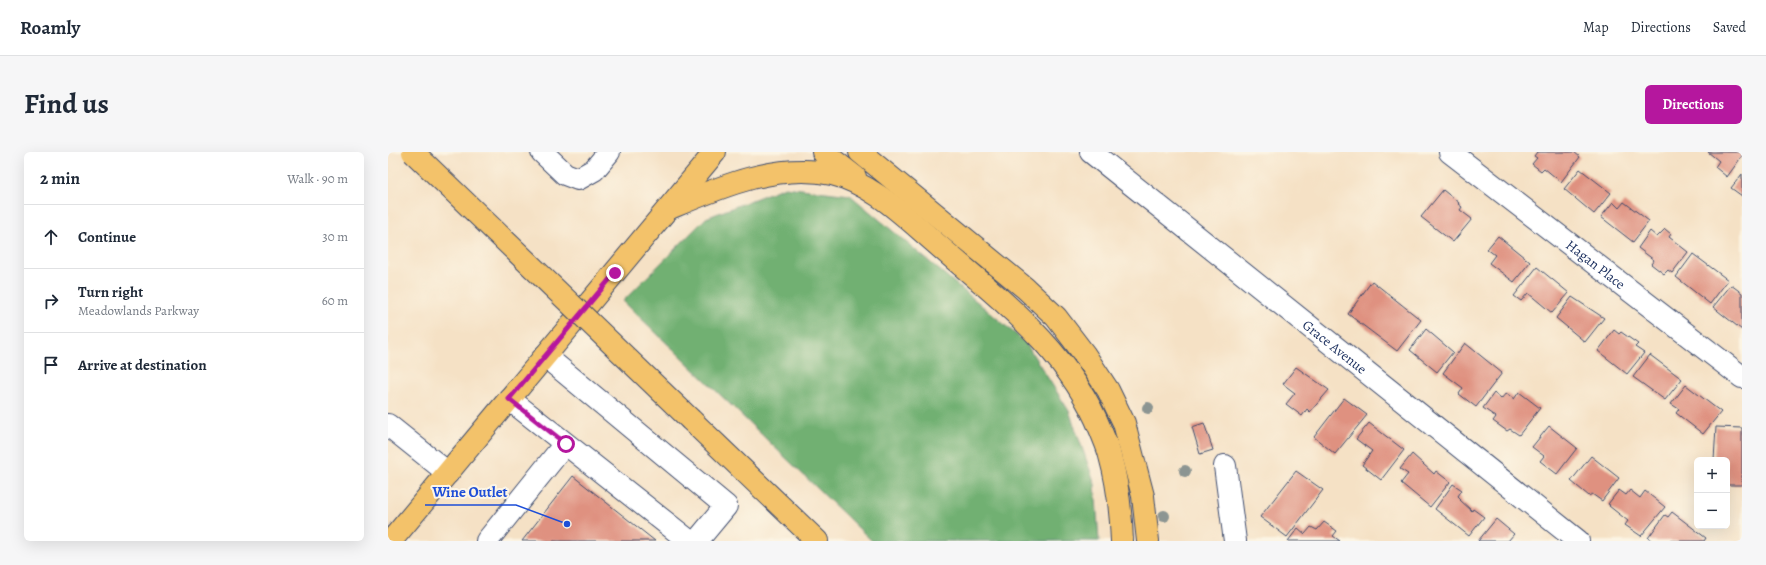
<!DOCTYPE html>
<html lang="en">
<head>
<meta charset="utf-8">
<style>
  body { margin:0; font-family:Alegreya,serif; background:#f6f6f7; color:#1f2937 }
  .controls { position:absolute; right:12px; bottom:12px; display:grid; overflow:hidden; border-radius:6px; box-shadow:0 4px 16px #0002 }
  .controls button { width:36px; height:36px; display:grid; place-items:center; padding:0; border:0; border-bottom:1px solid #e0e1e3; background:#fff; color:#1f2937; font:20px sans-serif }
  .stop { position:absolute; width:12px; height:12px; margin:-9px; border:3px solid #b5179e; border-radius:50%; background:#fff }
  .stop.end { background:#b5179e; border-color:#fff; box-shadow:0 1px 4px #0008 }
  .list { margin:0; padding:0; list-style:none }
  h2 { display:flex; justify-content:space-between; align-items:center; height:52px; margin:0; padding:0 16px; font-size:17px }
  h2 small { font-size:13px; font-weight:400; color:#747a83 }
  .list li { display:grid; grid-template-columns:26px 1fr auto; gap:12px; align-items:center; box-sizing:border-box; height:64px; padding:0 16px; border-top:1px solid #e0e1e3 }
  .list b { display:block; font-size:15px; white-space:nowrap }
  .list p { margin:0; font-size:13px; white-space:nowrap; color:#747a83 }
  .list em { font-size:13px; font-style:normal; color:#747a83 }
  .icon { flex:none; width:22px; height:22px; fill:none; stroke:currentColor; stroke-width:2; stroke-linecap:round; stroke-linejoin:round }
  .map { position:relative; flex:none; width:1354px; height:389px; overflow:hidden; border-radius:6px }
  header { display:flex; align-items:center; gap:24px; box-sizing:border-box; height:56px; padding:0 20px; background:#fff; border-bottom:1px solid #e0e1e3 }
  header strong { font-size:19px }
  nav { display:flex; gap:22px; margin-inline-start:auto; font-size:14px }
  .intro { display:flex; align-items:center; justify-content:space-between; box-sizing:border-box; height:96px; padding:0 24px }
  h1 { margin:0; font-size:28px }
  .button { padding:10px 18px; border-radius:6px; background:#b5179e; color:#fff; font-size:14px; font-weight:700 }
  main { display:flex; gap:24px; padding:0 24px }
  aside { flex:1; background:#fff; border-radius:6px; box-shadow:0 4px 16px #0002 }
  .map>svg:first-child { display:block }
  .forest { fill:#71b072; stroke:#467068 }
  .building { fill:#df9180 }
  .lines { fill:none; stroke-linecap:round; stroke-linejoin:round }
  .minor-casing { stroke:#3c4a6d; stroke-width:24 }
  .major-casing { stroke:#3c4a6d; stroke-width:24 }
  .highway-casing { stroke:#3c4a6d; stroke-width:24 }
  .minor { stroke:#fff; stroke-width:22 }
  .major { stroke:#f3c26a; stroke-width:22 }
  .highway { stroke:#f3c26a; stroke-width:22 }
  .highway-bridge-casing { stroke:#3c4a6d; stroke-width:24; stroke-linecap:butt }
  .highway-bridge { stroke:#f3c26a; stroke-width:22 }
  .tree { fill:#8c9592 }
  .route { stroke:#b5179e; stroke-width:5 }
  .labels { text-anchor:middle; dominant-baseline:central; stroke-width:4; stroke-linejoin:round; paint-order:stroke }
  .street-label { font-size:14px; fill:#1b2f5e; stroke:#fcf5e5 }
  .leader { fill:none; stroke:#1d4ed8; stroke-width:1.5 }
  .callout-dot { fill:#1d4ed8; stroke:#fcf5e5; stroke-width:1.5 }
  .callout-label { font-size:15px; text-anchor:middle; font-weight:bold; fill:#1d4ed8; stroke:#fcf5e5; stroke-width:4; stroke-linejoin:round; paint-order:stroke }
</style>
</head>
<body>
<header>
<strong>Roamly</strong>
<nav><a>Map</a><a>Directions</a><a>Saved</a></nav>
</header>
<div class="intro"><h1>Find us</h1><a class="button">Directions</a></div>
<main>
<aside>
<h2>2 min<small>Walk · 90 m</small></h2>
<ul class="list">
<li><svg class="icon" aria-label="ahead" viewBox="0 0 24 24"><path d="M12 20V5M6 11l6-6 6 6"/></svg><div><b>Continue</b></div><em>30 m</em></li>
<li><svg class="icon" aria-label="right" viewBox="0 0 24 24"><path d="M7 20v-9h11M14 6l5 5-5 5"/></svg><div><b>Turn right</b><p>Meadowlands Parkway</p></div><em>60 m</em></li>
<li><svg class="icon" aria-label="arrive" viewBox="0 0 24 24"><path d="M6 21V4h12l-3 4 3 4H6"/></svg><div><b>Arrive at destination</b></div></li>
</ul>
</aside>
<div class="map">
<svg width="1354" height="389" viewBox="0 0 1354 389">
  <rect width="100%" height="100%" fill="#fcf5e5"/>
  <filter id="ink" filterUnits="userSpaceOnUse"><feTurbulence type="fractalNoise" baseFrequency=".025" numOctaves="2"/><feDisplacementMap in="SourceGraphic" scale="8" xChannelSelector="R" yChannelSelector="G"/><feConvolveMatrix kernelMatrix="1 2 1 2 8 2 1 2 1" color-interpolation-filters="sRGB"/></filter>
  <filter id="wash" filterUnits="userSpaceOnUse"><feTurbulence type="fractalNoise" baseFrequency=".012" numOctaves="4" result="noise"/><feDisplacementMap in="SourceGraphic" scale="16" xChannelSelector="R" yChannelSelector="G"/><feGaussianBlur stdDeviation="0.9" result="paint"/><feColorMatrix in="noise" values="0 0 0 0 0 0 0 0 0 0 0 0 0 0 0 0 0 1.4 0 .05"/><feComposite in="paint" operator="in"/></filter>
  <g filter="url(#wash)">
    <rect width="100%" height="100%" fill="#f5e1c5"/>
    <path class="forest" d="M397 35 462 43 637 190 681 259 707 332 711 389H484L235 149 318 66Z"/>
    <g id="blocks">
      <g class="building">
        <path d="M1149 0H1186L1192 5 1173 30 1156 16 1153 19 1144 12 1149 6 1146 4Z"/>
        <path d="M1320 0H1354V4L1339 25 1327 15 1331 9Z"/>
        <path d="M1192 17 1223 41 1206 62 1176 37Z"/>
        <path d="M1354 22V44L1343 36Z"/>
        <path d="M1055 38 1071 51 1070 52 1074 55 1072 58 1084 67 1065 90 1033 65Z"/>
        <path d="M1225 50 1231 56 1236 50 1261 69 1245 90 1213 65Z"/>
        <path d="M1277 77 1283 82 1281 85 1300 100 1284 121 1280 118 1276 122 1263 112 1266 108 1250 96 1262 79 1269 85Z"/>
        <path d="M1110 84 1142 110 1126 130 1101 111 1107 103 1099 97Z"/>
        <path d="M1305 102 1340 128 1322 152 1288 125Z"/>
        <path d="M1149 115 1181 141 1164 161 1140 141 1133 149 1126 144Z"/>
        <path d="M984 129 1033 168 1009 199 960 162Z"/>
        <path d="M1343 133 1354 141V178L1325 155Z"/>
        <path d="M1184 145 1216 166 1197 190 1168 166Z"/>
        <path d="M1038 177 1065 200 1049 220 1022 198Z"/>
        <path d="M1226 178 1231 182 1233 180 1250 192 1247 195 1256 201 1239 222 1210 199Z"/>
        <path d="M1077 191 1114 221 1088 255 1071 242 1075 236 1055 221Z"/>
        <path d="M1262 203 1294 227 1277 248 1245 225Z"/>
        <path d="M908 215 941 238 922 260 919 257 914 264 898 252 907 241 895 232Z"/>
        <path d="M1298 233 1333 260 1315 282 1288 261 1291 257 1283 252Z"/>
        <path d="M1131 240 1152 256 1131 283 1122 277 1119 279 1105 269 1108 265 1095 256 1106 241 1113 247 1118 241 1126 247Z"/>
        <path d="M956 246 979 263 947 302 926 285Z"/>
        <path d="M816 271 825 298 812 302 804 275Z"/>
        <path d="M981 271 1016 298 993 328 974 313 984 299 968 287Z"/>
        <path d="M1161 274 1189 296 1169 322 1152 309 1156 304 1144 295Z"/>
        <path d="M1328 275 1354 276V333H1339V308H1326Z"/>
        <path d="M1024 302 1046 322 1048 319 1062 330 1042 355 1013 331 1020 322 1012 317Z"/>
        <path d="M1203 304 1231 326 1214 349 1204 342 1201 344 1183 329Z"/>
        <path d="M908 319 935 338 899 385 872 365Z"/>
        <path d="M185 324 267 389H134Z"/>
        <path d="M1065 332 1074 338 1070 344 1073 347 1072 348 1084 359 1085 357 1096 365 1081 384 1047 357Z"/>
        <path d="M1231 338 1238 343 1242 338 1252 346 1257 339 1277 355 1253 384 1237 373 1240 369 1221 354 1222 353 1220 352Z"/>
        <path d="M1284 360 1318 386 1316 389H1264L1260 386 1277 363 1280 365Z"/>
        <path d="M1108 367 1126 382 1120 389H1090Z"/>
        <path d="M936 370 949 379 945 384 952 389H900L910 376 917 382 923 375 929 378Z"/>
      </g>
    </g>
  </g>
  <g filter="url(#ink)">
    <use href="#blocks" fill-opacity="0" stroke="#3c4a6d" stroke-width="1"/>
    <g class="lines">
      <defs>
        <g id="minor">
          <path d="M154 0 177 22 190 27 206 18 221 0"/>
          <path id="s1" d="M703 0 1190 389"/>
          <path id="s2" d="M1062 0 1354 225"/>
          <path d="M157 204 338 354 309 389"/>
          <path d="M121 247 301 389"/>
          <path d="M0 273 60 321"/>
          <path d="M837 314 847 389"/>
          <path d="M99 389 177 292"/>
        </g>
        <path id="major" d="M3 389 327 0"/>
        <g id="highway">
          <path d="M435 0 467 25"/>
          <path d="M472 0 637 136 668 165 697 203 720 238 736 271 755 344 760 389"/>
          <path d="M282 56C332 35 389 10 444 22 486 32 519 67 551 94 614 149 681 199 713 279 716 287 720 295 722 304 730 332 733 360 734 389"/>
          <path d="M303 268 429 389"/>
        </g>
      </defs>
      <use href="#minor" class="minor-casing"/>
      <use href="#major" class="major-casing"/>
      <use href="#highway" class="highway-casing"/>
      <use href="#minor" class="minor"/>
      <use href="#major" class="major"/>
      <use href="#highway" class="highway"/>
      <defs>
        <path id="highway-bridge" d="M25 0 303 268"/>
      </defs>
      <use href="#highway-bridge" class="highway-bridge-casing"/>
      <use href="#highway-bridge" class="highway-bridge"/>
    </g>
    <g class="tree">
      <circle cx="760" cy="256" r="6"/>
      <circle cx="797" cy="319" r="6"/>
      <circle cx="776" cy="364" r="6"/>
    </g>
  </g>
  <g class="lines" filter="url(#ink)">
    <path class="route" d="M178 292 121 247 227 121"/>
  </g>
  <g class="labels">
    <g class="street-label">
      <text stroke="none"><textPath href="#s2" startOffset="184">Hagan Place</textPath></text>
      <text stroke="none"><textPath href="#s1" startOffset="312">Grace Avenue</textPath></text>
    </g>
  </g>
  <path class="leader" d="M179 372L128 353H37"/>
  <circle class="callout-dot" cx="179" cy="372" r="4"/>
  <g class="callout-label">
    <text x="82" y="345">Wine Outlet</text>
  </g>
</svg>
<div class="controls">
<button>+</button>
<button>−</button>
</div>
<div class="stop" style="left:178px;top:292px"></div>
<div class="stop end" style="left:227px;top:121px"></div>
</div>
</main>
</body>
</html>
